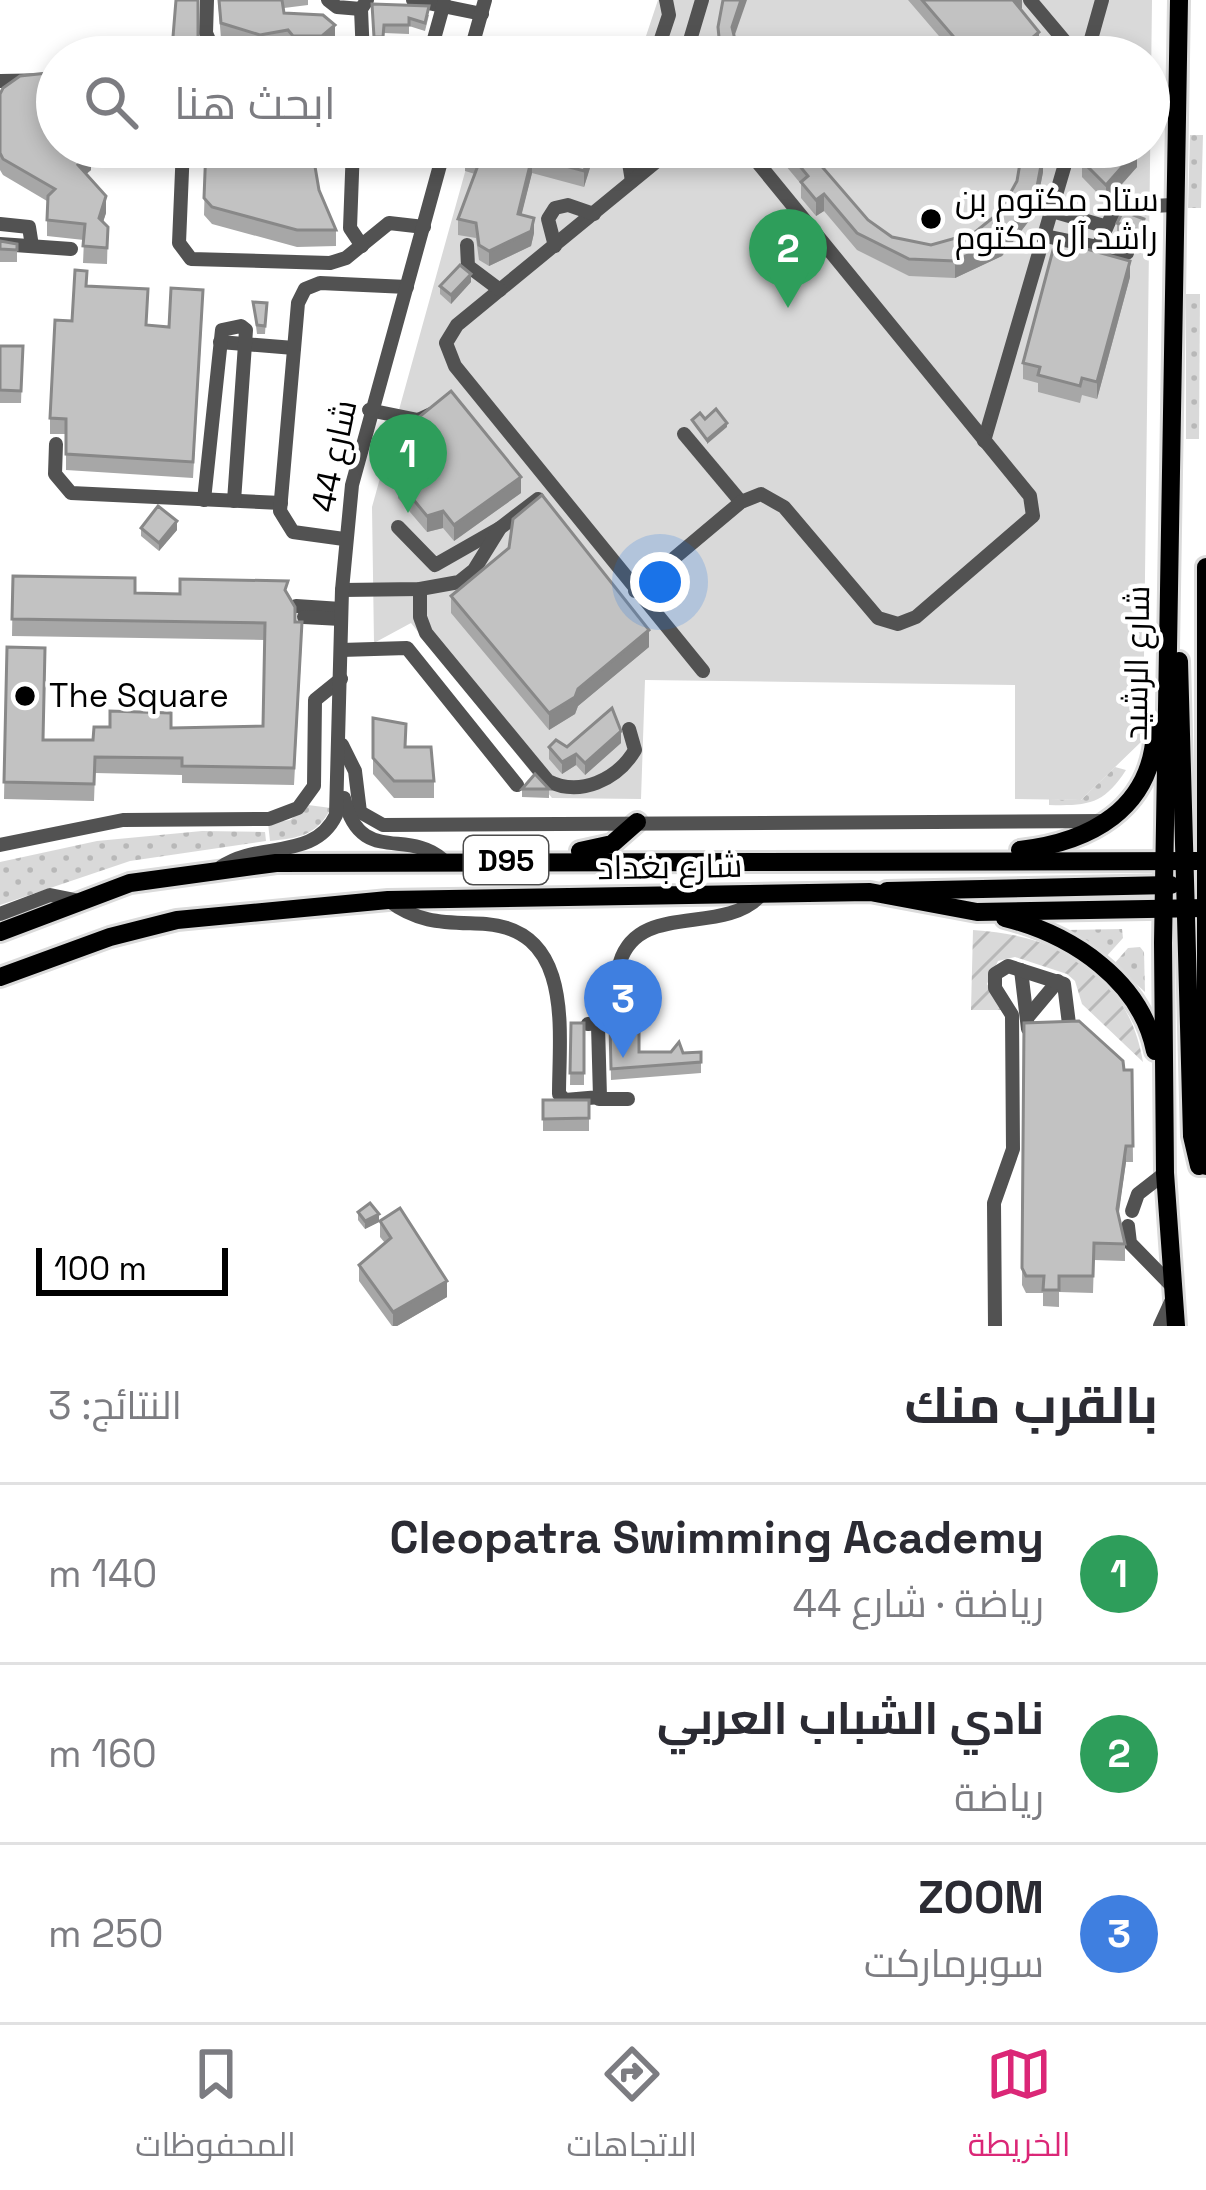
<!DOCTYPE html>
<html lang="ar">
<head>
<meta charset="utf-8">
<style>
  body { margin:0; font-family:"Space Grotesk",Cairo,sans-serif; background:#f2f2f3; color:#2b2b33; direction:rtl }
  .scale { position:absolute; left:36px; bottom:30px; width:192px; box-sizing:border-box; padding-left:12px; border:6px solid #000; border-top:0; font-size:33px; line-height:42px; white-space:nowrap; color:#000; -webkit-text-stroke:9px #fff; paint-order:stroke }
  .you { position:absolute; left:660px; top:582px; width:42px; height:42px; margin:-30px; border:9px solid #fff; border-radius:50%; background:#1a73e8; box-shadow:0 0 0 18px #1a73e833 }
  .badge { display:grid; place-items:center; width:78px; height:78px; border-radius:50%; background:#db2777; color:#fff; font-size:39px; font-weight:700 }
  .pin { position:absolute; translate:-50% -99px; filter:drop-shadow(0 3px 6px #0008) }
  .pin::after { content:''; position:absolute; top:63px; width:42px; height:36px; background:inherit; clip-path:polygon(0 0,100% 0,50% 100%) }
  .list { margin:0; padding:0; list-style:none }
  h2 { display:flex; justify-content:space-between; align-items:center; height:156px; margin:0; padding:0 48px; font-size:51px }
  h2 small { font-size:39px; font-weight:400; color:#7c7c81 }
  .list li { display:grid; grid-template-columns:78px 1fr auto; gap:36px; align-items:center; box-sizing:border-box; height:180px; padding:0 48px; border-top:3px solid #e1e1e2 }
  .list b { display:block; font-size:45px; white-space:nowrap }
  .list p { margin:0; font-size:39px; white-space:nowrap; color:#7c7c81 }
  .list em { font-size:39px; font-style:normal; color:#7c7c81 }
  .icon { flex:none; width:66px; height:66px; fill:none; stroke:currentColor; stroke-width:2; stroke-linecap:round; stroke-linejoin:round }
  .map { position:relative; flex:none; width:1206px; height:1326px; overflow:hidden; direction:ltr }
  .search { position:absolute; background:#fff; box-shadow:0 6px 18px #0003; left:36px; right:36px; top:36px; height:132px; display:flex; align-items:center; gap:30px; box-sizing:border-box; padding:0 42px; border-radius:66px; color:#7c7c81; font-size:45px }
  .sheet { height:696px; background:#fff }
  nav { display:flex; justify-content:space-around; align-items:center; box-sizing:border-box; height:168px; border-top:3px solid #e1e1e2; background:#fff; font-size:33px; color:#7c7c81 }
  nav a { display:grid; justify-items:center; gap:6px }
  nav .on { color:#db2777 }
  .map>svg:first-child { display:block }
  .grass { fill:url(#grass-dots) }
  .garden { fill:url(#garden-furrows) }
  .pitch { fill:#d9d9d9 }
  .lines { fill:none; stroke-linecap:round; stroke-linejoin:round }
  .major-casing { stroke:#dbdbdb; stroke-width:24 }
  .minor { stroke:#525252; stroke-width:14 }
  .major { stroke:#000; stroke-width:18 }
  .wall { fill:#a7a7a7 }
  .shaded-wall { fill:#888 }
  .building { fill:#c2c2c2; stroke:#888; stroke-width:3 }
  .poi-dot { fill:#000; stroke:#fff; stroke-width:4.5 }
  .labels { text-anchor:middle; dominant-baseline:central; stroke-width:9; stroke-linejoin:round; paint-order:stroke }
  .shield { fill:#fff; stroke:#4c4c4c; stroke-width:3 }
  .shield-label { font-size:30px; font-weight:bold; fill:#000 }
  .poi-label { font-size:33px; fill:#000; stroke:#fff; text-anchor:start }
  .street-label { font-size:33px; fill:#000; stroke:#fff }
</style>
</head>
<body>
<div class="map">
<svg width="1206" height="1326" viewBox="0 0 1206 1326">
  <defs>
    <pattern id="grass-dots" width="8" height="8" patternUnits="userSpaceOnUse" patternTransform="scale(3)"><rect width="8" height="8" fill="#d9d9d9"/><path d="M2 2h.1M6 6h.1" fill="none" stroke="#b8b8b8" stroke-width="1.8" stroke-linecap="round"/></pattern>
    <pattern id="garden-furrows" width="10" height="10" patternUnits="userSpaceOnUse" patternTransform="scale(3)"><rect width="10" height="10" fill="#d9d9d9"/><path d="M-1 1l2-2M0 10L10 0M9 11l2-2" fill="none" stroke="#b8b8b8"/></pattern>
  </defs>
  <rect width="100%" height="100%" fill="#fff"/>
  <g class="grass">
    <path d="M1190 135H1203L1201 208H1188Z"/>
    <path d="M1186 294H1200L1199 439H1186Z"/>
    <path d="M1115 767 1126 770C1104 804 1089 806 1049 805V799L1081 800Z"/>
    <path d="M308 805 331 808C317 836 298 838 270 841L268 823 290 820Z"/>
    <path d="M202 831 265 832 266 841 130 861 0 905V862L97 841Z"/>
    <path d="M1122 929 1123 938 1105 958 1068 930Z"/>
    <path d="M1140 947 1144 952 1145 992 1114 964 1128 948Z"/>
  </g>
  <path class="garden" d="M973 930C1059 935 1128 973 1143 1062L1082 1004 1075 981 1067 974 1015 957 998 961 987 984 1004 1010H971Z"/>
  <path class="pitch" d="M658 0H1152L1143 740 1081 800 1015 799V685L645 680 641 799 552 798 411 623 374 643 372 507 472 147H1149V57H639Z"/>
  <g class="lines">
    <defs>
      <g id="major">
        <path d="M1206 567V1166"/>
        <path d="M1179 661 1192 1136 1199 1166"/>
        <path d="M1020 850C1090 842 1152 809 1155 731"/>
        <path d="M580 851 612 844 637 822"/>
        <path d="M887 891 1171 885"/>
        <path d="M1005 918C1073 935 1141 981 1155 1051"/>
        <path d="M0 932 130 883 276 863 1206 861"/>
        <path d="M0 977 110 937 177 920 388 900 870 892 977 912 1206 908"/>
        <path d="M1176 1326 1165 1173 1163 943 1179 0"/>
      </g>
    </defs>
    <use href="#major" class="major-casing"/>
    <g class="minor">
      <path d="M207 0 206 33 213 49 251 57"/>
      <path d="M328 0 337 7 361 9"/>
      <path d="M413 0 482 14"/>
      <path d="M1030 0 1078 57"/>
      <path d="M394 48 432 50"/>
      <path d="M363 57 361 9 367 0"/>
      <path d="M429 57 444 3"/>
      <path d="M469 57 485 0"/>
      <path d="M655 57 669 15 666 0"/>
      <path d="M685 57 702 0"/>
      <path d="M1086 57 1102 0"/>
      <path d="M0 81 57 80"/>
      <path d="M183 147 179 243 191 259 330 263 346 258 389 223 424 227"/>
      <path d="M353 147 350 228 362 246"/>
      <path d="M620 147 628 157 632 181"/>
      <path d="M674 147 457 325 446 343 455 366 703 671"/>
      <path d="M1052 211 1104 226"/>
      <path d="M0 224 29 227 32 246"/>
      <path d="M1045 236 1127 253"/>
      <path d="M0 244 71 249"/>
      <path d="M467 245 468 266 500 290"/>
      <path d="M555 246 548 219 555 208 568 205 594 214"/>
      <path d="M1098 247 1115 208 1172 205"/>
      <path d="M220 342 294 348"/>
      <path d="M369 410 418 420 431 414"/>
      <path d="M684 434 741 502"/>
      <path d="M984 441 1070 147"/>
      <path d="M56 444 55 474 71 493 281 503"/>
      <path d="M204 500 222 330 241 326 246 330 234 501"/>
      <path d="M398 527 435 565 500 528"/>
      <path d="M344 539 293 532 280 511 298 303 305 289 320 283 407 287"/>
      <path d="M420 589V617L426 633 548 781C580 797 617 780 635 750L629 729"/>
      <path d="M342 590 420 589 459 582 474 570 500 528 538 499"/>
      <path d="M635 591 741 502 761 494 784 507 878 618 898 624 916 617 1033 516 1030 496 745 147"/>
      <path d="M296 606 341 609"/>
      <path d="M304 617 341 619"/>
      <path d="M341 650 407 648 517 785"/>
      <path d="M342 745 355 771 360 812 383 825 1106 821"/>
      <path d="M344 798C360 866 406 828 442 859"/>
      <path d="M0 845 123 820 269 819 298 808 314 786 315 700 341 679"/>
      <path d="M221 867C258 841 314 861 336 815L342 590 352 485 445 147"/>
      <path d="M388 900C420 925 448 922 486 924 574 931 559 1032 559 1094L565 1100 600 1097 598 1025"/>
      <path d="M0 914 50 895 75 900"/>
      <path d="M1021 970 1028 1029"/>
      <path d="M1027 1018 1058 981"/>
      <path d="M588 1024 617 1021C618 1002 615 980 620 962 639 901 722 936 760 896"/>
      <path d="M599 1099H628"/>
      <path d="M1132 1211 1138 1194 1165 1173"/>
      <path d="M1128 1226 1130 1243 1171 1285"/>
      <path d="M995 1326 994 1203 1013 1149 1012 1015 995 988V974L1008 966 1064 984 1069 1024"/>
      <path d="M1160 1326 1171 1302"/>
    </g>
    <use href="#major" class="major"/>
  </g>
  <g class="wall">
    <path d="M176 0H198V57H172Z"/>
    <path d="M218 0H308V5L284 8V13L335 41 322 52H293L288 46 260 51 221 39Z"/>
    <path d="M908 0H1022V8L1020 10 1039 49 1029 57H957Z"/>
    <path d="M372 4 429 15 425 31 409 26V34L384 33 383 46H374Z"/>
    <path d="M0 94 57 147 91 170 86 174 106 213 103 222 108 227 107 264 83 263 84 240 47 236V201L3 175 0 170Z"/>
    <path d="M206 147H322V167L315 166 319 190 336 230V246L297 247 212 224 204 215Z"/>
    <path d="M596 147 584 187 532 173 521 215 534 233 531 246 489 266 479 260 476 238 458 235V219L475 174 465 171V156Z"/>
    <path d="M770 147H805L868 220 892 237 931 245 974 233 1000 212 1017 181 1019 166 1015 147H1042L1043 172 1035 213 1002 256 955 278 909 276 857 250 824 211 816 216 801 198V184Z"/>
    <path d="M1082 161 1137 167 1106 202 1082 177Z"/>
    <path d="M1117 223 1144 226 1141 238 1117 231Z"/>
    <path d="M0 241 17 244V262H0Z"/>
    <path d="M1130 277 1097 399 1082 395 1080 403 1038 392V383L1023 379V363Z"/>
    <path d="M471 282 451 304 440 294V286Z"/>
    <path d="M87 286 146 325 169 327 203 306 193 478 66 470V434H50V418L72 321Z"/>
    <path d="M253 302 267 303 265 334H257Z"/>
    <path d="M0 346H23L21 403H0Z"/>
    <path d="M387 443 521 493 454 541 443 528 427 532 398 498V481L401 476 387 459Z"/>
    <path d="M141 528 177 530 159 551 141 536Z"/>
    <path d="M13 576 135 593 288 596 295 622 302 639 294 785 182 783V775L95 773 94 801 4 799 7 647 43 740H93L171 728 263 726 265 640 12 636Z"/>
    <path d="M451 596 649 647 578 706 575 714 549 730 451 613Z"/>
    <path d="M373 718 406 747 434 781V798H394L373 774Z"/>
    <path d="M621 743 585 775 576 765 562 774 549 759V747Z"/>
    <path d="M522 789H549V798L522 797Z"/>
    <path d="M571 1023H584V1085H570Z"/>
    <path d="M1024 1023 1124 1070H1132L1133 1162H1126L1118 1215 1125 1244V1261L1094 1260 1093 1293 1059 1292V1307L1043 1306V1293H1026L1022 1285Z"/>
    <path d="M610 1026 639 1052H701V1073L611 1080Z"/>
    <rect x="543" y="1100" width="46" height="31"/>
    <path d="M358 1212 379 1222 365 1229 358 1220Z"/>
    <path d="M380 1221 447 1297 397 1326H392L359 1281V1265L385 1243 380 1237Z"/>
  </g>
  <g class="shaded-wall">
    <path d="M741 0H747L732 43V27Z"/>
    <path d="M1013 0H1022V8L1012 17Z"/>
    <path d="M335 25V41L322 52V36Z"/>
    <path d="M1039 32V49L1029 57H1010Z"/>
    <path d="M592 147H596V149L584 187V171Z"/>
    <path d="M1137 150V167L1106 202V185Z"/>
    <path d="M91 154V170L78 181V165Z"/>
    <path d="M1043 155V172L1035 213 1002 256 955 278V261L1002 239Z"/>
    <path d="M532 157V173L518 229V214Z"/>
    <path d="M824 194V211L816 216V200Z"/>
    <path d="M106 196V213L99 234V218Z"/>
    <path d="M534 218V233L531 246 489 266V251Z"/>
    <path d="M1130 261V277L1097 399V382Z"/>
    <path d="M471 274V282L451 304V295Z"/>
    <path d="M727 423V427L707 444V440Z"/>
    <path d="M521 477V493L454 541V525Z"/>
    <path d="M443 511V528L427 532V516Z"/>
    <path d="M177 521V530L159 551V543Z"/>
    <path d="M649 630V647L578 706 575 714 549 730V713Z"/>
    <path d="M621 731V743L585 775V763Z"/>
    <path d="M576 754V765L562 774V762Z"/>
    <path d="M1126 1146V1162L1117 1226V1209Z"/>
    <path d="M379 1214V1222L365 1229V1221Z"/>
    <path d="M447 1281V1297L397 1326H393V1312Z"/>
  </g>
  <g class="building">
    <path d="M176 0H198V49H172Z"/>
    <path d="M219 0H282L284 13 323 15 335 25 322 36H293L288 30 260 35 221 23Z"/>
    <path d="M723 0H741L732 27 739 57H724L720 48 718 27Z"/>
    <path d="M922 0H1013L1039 32 1010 57H971Z"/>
    <path d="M372 4 429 6 425 23 409 18V25H384L383 37H374Z"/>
    <path d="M57 72V147H84L91 154 78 165 106 196 99 218 108 227 107 248 83 246 85 224 47 220 48 196 55 189 3 159 0 153V94L3 88 20 76Z"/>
    <path d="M206 147H322V151L312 149 319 190 336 230H297L212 207 204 198Z"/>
    <path d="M469 147H592L584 171 532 157 518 214 534 218 531 231 489 251 479 245 476 223 458 219 480 160 465 156Z"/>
    <path d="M784 147H805L868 220 892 237 931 245 974 233 1000 212 1017 181 1021 157 1019 147H1042L1043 155 1035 197 1002 239 955 261 909 259 857 233 824 194 816 200 801 182 808 176Z"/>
    <path d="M1092 147H1132L1137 150 1106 185 1082 161Z"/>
    <path d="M1123 211 1144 219 1141 231 1117 223Z"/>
    <path d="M0 241 17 244V250L0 249Z"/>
    <path d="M1072 245 1130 261 1097 382 1082 378 1080 386 1038 375 1040 367 1023 363 1053 250 1070 255Z"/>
    <path d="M460 265 471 274 451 295 440 286Z"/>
    <path d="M75 270 87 271 86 286 148 289 146 325 169 327 171 288 203 290 193 462 66 454V419L50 418 55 320 72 321Z"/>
    <path d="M253 302 267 303 265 326 257 325Z"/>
    <path d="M0 346H23L21 391 0 390Z"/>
    <path d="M451 391 521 477 454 525 443 511 427 516 398 481 406 466 387 443Z"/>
    <path d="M716 409 727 423 707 440 692 420 700 413 705 419Z"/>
    <path d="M542 495 649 630 578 689 575 697 549 713 451 596 509 548 513 519Z"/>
    <path d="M158 506 177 521 159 543 141 528Z"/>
    <path d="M13 576 135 578V593L180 594V579L288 581 285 590 295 607V622H302L294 768 182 766V758L95 757 94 784 4 782 7 647 45 648 43 740H93L94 727H110V711L171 713V728L263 726 265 623 12 619Z"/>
    <path d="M612 708 621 731 585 763 576 754 562 762 549 747 556 740 567 747Z"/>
    <path d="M373 718 406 724 405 747H431L434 781H394L373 758Z"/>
    <path d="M535 774 549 789H522Z"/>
    <path d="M1079 1021 1123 1061 1124 1070H1132L1133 1146H1126L1117 1209 1125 1244 1094 1243 1093 1276H1059V1290H1043L1044 1276H1026L1022 1268 1024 1023Z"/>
    <path d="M571 1023H584V1073H570Z"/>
    <path d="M639 1025V1052H671L679 1042 683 1053 701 1052V1062L611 1069 610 1026Z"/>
    <path d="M543 1100H589V1118L543 1119Z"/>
    <path d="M370 1203 379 1214 365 1221 358 1212Z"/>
    <path d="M400 1208 447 1281 393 1312 359 1265 391 1238 380 1221Z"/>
  </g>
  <g class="poi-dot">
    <circle cx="931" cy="219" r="12"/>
    <circle cx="25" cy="696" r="12"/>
  </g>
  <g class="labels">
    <rect class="shield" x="464" y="836" width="84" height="48" rx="9"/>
    <g class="shield-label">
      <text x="506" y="860">D95</text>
    </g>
    <g class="poi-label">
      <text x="955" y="200">ستاد مكتوم بن<tspan x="955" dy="38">راشد آل مكتوم</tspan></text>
      <text x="49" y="696">The Square</text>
    </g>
    <g class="street-label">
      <text transform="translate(334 456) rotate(-78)">شارع 44</text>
      <text transform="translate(1137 663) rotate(-89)">شارع الرشيد</text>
      <text transform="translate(670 867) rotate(-1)">شارع بغداد</text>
    </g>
  </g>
</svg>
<div class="scale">100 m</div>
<div class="you"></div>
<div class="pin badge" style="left:408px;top:513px;background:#2e9e5b">1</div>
<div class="pin badge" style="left:788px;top:308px;background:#2e9e5b">2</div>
<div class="pin badge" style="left:623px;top:1058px;background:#3f7fe0">3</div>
<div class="search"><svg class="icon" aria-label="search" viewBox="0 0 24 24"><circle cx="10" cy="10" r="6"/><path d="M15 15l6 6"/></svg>ابحث هنا</div>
</div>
<section class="sheet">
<h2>بالقرب منك<small>النتائج: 3</small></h2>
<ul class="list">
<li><span class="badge" style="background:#2e9e5b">1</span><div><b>Cleopatra Swimming Academy</b><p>رياضة · شارع 44</p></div><em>140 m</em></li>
<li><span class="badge" style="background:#2e9e5b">2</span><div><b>نادي الشباب العربي</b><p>رياضة</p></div><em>160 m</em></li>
<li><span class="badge" style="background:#3f7fe0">3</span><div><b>ZOOM</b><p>سوبرماركت</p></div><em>250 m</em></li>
</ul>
</section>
<nav>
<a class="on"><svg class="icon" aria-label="map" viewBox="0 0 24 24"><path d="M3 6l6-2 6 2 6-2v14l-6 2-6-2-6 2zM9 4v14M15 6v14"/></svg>الخريطة</a>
<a><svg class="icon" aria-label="directions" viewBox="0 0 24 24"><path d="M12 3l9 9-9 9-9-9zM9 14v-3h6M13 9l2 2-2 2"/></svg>الاتجاهات</a>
<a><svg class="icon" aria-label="saved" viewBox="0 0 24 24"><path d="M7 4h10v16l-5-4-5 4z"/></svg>المحفوظات</a>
</nav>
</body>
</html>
